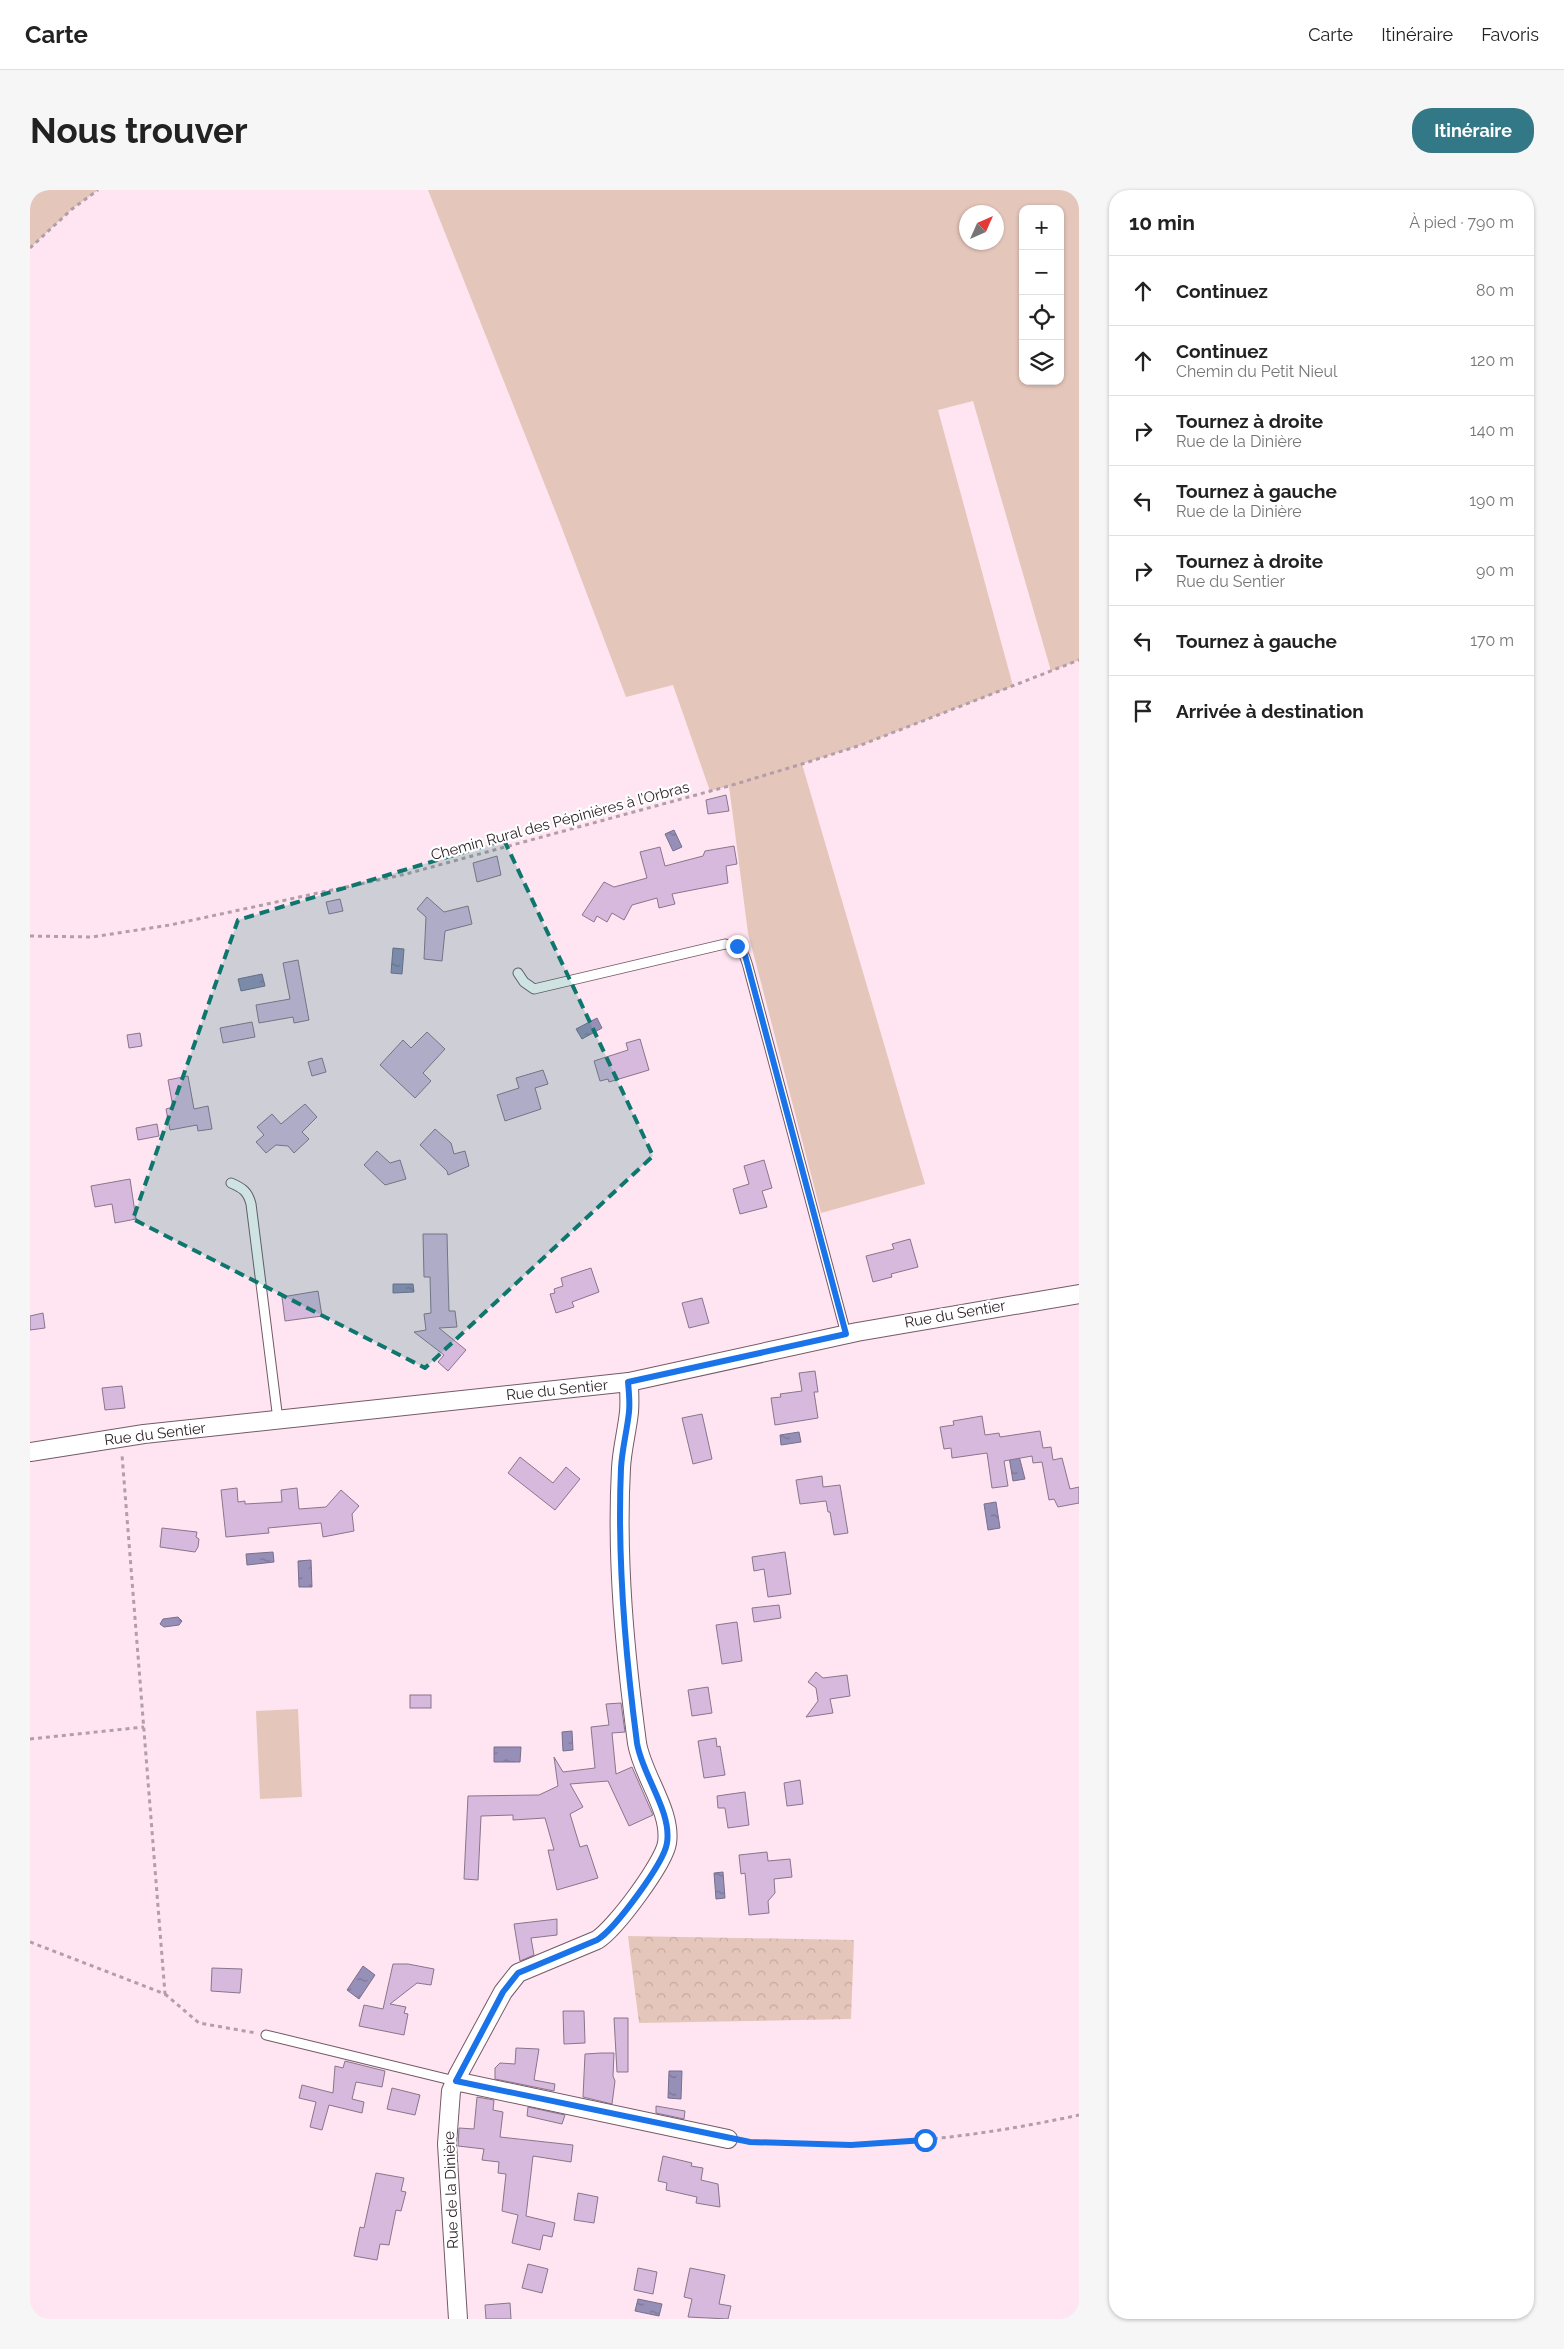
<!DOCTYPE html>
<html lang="fr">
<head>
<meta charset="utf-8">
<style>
  body { margin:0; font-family:Raleway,sans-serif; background:#f6f6f6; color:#222 }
  .controls { position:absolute; right:15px; top:15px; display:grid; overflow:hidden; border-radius:10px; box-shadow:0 1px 4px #0004 }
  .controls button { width:45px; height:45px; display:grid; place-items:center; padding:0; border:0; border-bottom:1px solid #e0e0e0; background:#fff; color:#222; font:25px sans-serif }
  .compass { position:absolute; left:929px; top:15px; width:45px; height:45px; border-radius:50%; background:#fff; box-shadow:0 1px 4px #0004; rotate:45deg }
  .stop { position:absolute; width:15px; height:15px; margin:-11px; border:4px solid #1a73e8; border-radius:50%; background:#fff }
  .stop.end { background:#1a73e8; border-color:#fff; box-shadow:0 1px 5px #0008 }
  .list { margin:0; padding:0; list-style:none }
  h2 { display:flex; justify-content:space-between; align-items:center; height:65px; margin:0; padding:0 20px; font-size:21px }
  h2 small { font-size:16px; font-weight:400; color:#767676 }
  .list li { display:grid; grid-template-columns:32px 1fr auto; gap:15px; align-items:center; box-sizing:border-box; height:70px; padding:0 20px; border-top:1px solid #e0e0e0 }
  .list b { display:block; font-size:19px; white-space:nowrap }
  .list p { margin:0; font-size:16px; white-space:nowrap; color:#767676 }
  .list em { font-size:16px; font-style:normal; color:#767676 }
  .icon { flex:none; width:28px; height:28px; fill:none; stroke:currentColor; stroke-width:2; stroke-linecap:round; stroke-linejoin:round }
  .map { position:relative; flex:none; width:1049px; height:2129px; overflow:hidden; border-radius:20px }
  header { display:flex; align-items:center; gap:30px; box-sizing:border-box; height:70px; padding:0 25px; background:#fff; border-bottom:1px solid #e0e0e0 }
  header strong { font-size:24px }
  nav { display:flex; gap:28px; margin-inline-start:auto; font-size:18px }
  .intro { display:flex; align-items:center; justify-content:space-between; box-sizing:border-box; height:120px; padding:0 30px }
  h1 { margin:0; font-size:35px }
  .button { padding:12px 22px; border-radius:20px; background:#337886; color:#fff; font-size:18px; font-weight:700 }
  main { display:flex; gap:30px; padding:0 30px }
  aside { flex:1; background:#fff; border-radius:20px; box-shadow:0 1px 4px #0004 }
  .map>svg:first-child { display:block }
  .green { fill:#e5c6bb; fill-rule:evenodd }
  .forest { fill:url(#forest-crowns) }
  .water { fill:url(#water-ripples); stroke:#786f8d }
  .building { fill:#d6b9dc; stroke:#88768c }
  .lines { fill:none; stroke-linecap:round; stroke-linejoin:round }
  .lane-casing { stroke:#745a67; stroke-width:11 }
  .street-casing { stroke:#745a67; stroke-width:20 }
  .path { stroke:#b29ea8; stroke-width:3; stroke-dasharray:4 4; stroke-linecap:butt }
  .lane { stroke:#fff; stroke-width:9 }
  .street { stroke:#fff; stroke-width:18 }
  .route { stroke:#1a73e8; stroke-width:6 }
  .marked { fill:#0f766e; fill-opacity:0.2; stroke:#0f766e; stroke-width:4; stroke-dasharray:10 6; stroke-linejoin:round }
  .labels { text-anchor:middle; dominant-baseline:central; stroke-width:4.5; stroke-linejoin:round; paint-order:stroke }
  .street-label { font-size:15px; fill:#31252b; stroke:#fff }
</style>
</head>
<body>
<header>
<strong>Carte</strong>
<nav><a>Carte</a><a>Itinéraire</a><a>Favoris</a></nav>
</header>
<div class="intro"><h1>Nous trouver</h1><a class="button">Itinéraire</a></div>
<main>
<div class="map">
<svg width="1049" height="2129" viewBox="0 0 1049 2129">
  <defs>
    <pattern id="forest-crowns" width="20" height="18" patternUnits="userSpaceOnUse" patternTransform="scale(1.25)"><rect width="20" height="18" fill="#e5c6bb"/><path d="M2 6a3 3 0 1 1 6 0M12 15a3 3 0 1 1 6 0" fill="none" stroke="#c5aaa1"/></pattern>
    <pattern id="water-ripples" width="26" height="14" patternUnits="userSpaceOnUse" patternTransform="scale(1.25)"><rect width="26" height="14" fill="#968fb7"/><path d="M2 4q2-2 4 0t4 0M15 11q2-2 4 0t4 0" fill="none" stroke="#7b7595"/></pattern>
  </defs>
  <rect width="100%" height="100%" fill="#fee5f1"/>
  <g class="green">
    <path d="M12 0H68L42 19 0 58V5Z"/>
    <path d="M398 0H1049V470L1021 481 943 211 908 220 983 496 831 555 772 574 895 994 791 1023 718 743 699 596 680 601 643 495 596 507 530 333ZM993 19H1030V191H993ZM966 22V52H936V22Z"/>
    <path d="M268 1519 272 1607 230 1609 226 1521Z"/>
  </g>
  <path class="forest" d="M598 1746 824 1750 821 1829 609 1833Z"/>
  <g class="water">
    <path d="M644 640 652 657 643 661 635 644Z"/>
    <path d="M363 758 374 759 372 784 361 783Z"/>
    <path d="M232 784 235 796 211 801 208 789Z"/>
    <path d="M567 828 572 838 552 849 546 839Z"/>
    <path d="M363 1094H383L384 1102 363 1103Z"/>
    <path d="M769 1242 771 1252 751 1255 750 1245Z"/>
    <path d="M989 1266 995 1289 983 1291 979 1267Z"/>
    <path d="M966 1312 970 1338 958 1340 954 1314Z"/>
    <path d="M243 1362 244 1372 217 1375 216 1364Z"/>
    <path d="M281 1370 282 1397H269L268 1371Z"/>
    <path d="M148 1427 152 1431 149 1435 134 1437 130 1434 133 1429Z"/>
    <path d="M542 1541 543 1560 533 1561 532 1542Z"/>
    <path d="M464 1557H491L490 1572H464Z"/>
    <path d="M693 1682 695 1708 686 1709 684 1683Z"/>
    <path d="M333 1776 345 1785 329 1809 317 1800Z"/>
    <path d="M639 1881H652L651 1909 638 1908Z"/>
    <path d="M608 2109 632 2114 629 2126 605 2121Z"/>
  </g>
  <g class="building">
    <path d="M696 605 699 621 678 624 676 610Z"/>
    <path d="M704 656 707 674 696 676 698 693 642 704 645 714 629 718 627 708 602 715 594 730 582 723 577 732 567 726 564 732 552 725 574 692 584 697 617 688 610 662 630 657 635 676 673 666 675 661Z"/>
    <path d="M467 666 471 685 447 692 443 673Z"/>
    <path d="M397 707 414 722 438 716 442 734 415 741 412 771 394 769 396 727 387 719Z"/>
    <path d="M310 709 313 721 299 724 296 712Z"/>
    <path d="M268 770 279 830 264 833 263 827 229 833 226 815 260 809 253 773Z"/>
    <path d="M222 832 225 847 193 853 190 838Z"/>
    <path d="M397 842 415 859 393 883 401 891 385 908 350 875 373 850 381 858Z"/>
    <path d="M110 843 112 856 99 858 97 845Z"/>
    <path d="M610 849 619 880 579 892 578 889 570 891 564 871 598 860 596 853Z"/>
    <path d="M292 868 296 882 282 886 278 872Z"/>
    <path d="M513 880 518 894 505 898 511 919 475 931 467 905 489 898 486 888Z"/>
    <path d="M158 886 164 919 178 916 182 939 168 941 167 935 140 940 136 919 143 917 138 890Z"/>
    <path d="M275 914 287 927 272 942 279 949 264 963 258 956 246 955 236 963 226 952 234 945 227 937 242 924 251 934Z"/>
    <path d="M127 934 129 946 108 950 106 938Z"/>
    <path d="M405 939 421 953 424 964 435 961 439 976 418 985 417 981 390 955Z"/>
    <path d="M347 961 360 973 370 970 376 989 355 995 334 975Z"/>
    <path d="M734 970 742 998 732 1001 737 1017 710 1024 703 999 719 994 714 976Z"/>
    <path d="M100 989 106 1029 85 1033 82 1014 65 1017 61 996Z"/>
    <path d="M393 1044H417L419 1121H425L427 1137 409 1138 436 1160 418 1181 408 1172 414 1165 384 1142 396 1140 394 1124 401 1123 400 1087H394Z"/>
    <path d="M880 1049 888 1077 861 1084 862 1087 843 1092 836 1066 864 1059 862 1054Z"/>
    <path d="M561 1078 569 1102 542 1112 544 1117 526 1123 520 1104 525 1103 524 1099 533 1096 531 1088Z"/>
    <path d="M288 1101 292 1126 255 1131 252 1107Z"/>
    <path d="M672 1108 679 1133 659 1138 652 1113Z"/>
    <path d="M13 1123 15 1138 0 1140V1126Z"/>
    <path d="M785 1181 788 1202H784L788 1228 745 1235 741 1208 751 1207 750 1204 772 1201 769 1183Z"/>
    <path d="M92 1196 95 1218 75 1220 72 1198Z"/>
    <path d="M672 1224 682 1269 663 1274 652 1228Z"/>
    <path d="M952 1226 955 1245 969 1243 970 1247 1010 1241 1013 1258 1021 1257 1023 1270 1032 1268 1040 1299 1049 1297V1313L1028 1317 1024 1309 1019 1310 1012 1272 1003 1273 1002 1266 974 1271 978 1296 962 1298 957 1263 922 1268 921 1258 914 1259 910 1237 924 1235 923 1231Z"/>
    <path d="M490 1267 523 1293 536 1277 550 1289 525 1320 478 1283Z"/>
    <path d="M792 1286 793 1297 810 1295 818 1343 804 1345 800 1322H798L796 1311 770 1314 766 1290Z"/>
    <path d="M207 1298 208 1312 215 1311V1314L252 1312 251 1300 267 1298 269 1319 296 1317 311 1300 329 1316 322 1324 324 1341 293 1347 291 1333 238 1338 239 1343 196 1347 191 1300Z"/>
    <path d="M132 1338 167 1342 166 1347 169 1349 168 1357 165 1362 130 1357Z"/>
    <path d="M755 1362 761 1404 738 1407 734 1379 724 1381 722 1367Z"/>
    <path d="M749 1415 751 1428 724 1432 722 1418Z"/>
    <path d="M707 1432 712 1471 692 1474 686 1435Z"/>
    <path d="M786 1482 793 1488 817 1485 820 1506 800 1509 803 1523 776 1527 788 1511 786 1498 778 1492Z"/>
    <path d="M678 1497 682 1523 662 1526 658 1500Z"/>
    <rect x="380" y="1505" width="21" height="13"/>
    <path d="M591 1513 595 1542 582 1543 586 1584 602 1577 623 1625 599 1636 578 1591 540 1594 553 1617 540 1624 550 1657 557 1655 568 1688 527 1700 518 1660H524L515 1628 483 1630V1625L451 1626 448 1690 434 1689 438 1606 509 1605 528 1596 524 1567 533 1582 565 1578 561 1537 579 1535 576 1514Z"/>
    <path d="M686 1548 687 1557 690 1556 695 1585 674 1588 668 1551Z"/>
    <path d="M770 1590 773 1614 757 1616 754 1593Z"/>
    <path d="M715 1602 719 1635 698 1638 695 1618H688L687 1606Z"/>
    <path d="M737 1662 738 1671 760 1669 762 1687 744 1689 745 1703 738 1711 739 1723 719 1725 715 1683 711 1684 709 1665Z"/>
    <path d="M527 1729V1745L501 1748 504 1765 490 1771 484 1734Z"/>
    <path d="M363 1774H378L404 1779 401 1795 387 1793 360 1814 376 1817 374 1823 378 1824 374 1845 329 1836 334 1815 353 1819Z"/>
    <path d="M182 1778 212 1779 210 1803 181 1801Z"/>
    <path d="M533 1821H554L555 1853 534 1854Z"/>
    <path d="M584 1828H598V1882H587Z"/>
    <path d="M486 1858 509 1859 504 1890 525 1894 524 1901 465 1889V1878L470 1873 485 1874Z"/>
    <path d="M571 1863H584L583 1886 585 1891 582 1914 553 1907 555 1864Z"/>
    <path d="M315 1871 355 1881 352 1897 326 1892 322 1909 334 1912 332 1923 299 1915 292 1940 280 1937 286 1912 269 1908 272 1895 303 1903 305 1876 313 1878Z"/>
    <path d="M362 1898 390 1905 385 1925 357 1919Z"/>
    <path d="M447 1907 464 1910 463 1920 473 1922 470 1947 543 1955 541 1972 503 1966 496 2026 525 2033 522 2047 513 2045 510 2060 482 2053 488 2025 472 2021 476 1984 468 1983 469 1972 452 1970 454 1959 428 1956 429 1938 444 1939Z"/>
    <path d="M626 1916 655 1921 654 1929 626 1923Z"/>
    <path d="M498 1917 535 1925 532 1934 497 1926Z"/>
    <path d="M633 1966 662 1973 661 1976 673 1978 671 1990 688 1994 690 2017 666 2013 667 2007 636 2000 637 1993 628 1991Z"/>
    <path d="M346 1983 374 1988 371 2001 376 2002 371 2021 366 2020 359 2055 350 2054 347 2070 324 2066 330 2037 334 2038Z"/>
    <path d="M548 2003 568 2007 564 2033 544 2030Z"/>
    <path d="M498 2074 518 2079 512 2103 492 2098Z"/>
    <path d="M608 2078 627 2082 623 2104 604 2100Z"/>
    <path d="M660 2078 695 2085 689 2114 701 2116 698 2129 658 2127 662 2109 654 2107Z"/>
    <path d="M480 2113 481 2129H456L455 2115Z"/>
  </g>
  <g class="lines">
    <defs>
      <g id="lane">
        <path d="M488 783 494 792 504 799 695 754C715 757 715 766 720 784L816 1144"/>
        <path d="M201 993C213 998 218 1002 221 1014L248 1230"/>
        <path d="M236 1845 425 1891"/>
      </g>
      <g id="street">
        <path d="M0 1262 114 1244 599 1192 827 1142 1049 1104"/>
        <path d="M425 1891 698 1949"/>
        <path d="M428 2129 417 1954 421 1901 428 1885 473 1802 488 1783 567 1750C585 1739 634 1673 637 1653 642 1621 612 1585 607 1553 595 1462 586 1370 591 1278 592 1259 597 1241 599 1222 600 1212 599 1202 599 1192"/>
      </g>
    </defs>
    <use href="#lane" class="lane-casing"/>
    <use href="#street" class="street-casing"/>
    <g class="path">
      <path d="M0 58 42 19 68 0"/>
      <path d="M0 746 62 747 140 735 376 684 699 596 772 574 831 555 1049 470"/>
      <path d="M0 1549 114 1537"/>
      <path d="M0 1752 135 1804 92 1265H90"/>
      <path d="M135 1804 169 1833 226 1843"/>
      <path d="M712 1951C731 1953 750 1952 769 1953 864 1957 957 1945 1049 1925"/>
    </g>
    <use href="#lane" class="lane"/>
    <use href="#street" class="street"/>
  </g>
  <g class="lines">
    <path class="route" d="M707 756 715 765 720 784 816 1144 598 1192C599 1202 600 1212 599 1222 597 1241 592 1259 591 1278 587 1370 595 1462 607 1553 612 1585 642 1621 637 1653 634 1673 585 1739 567 1750L488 1783 473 1802 426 1891 720 1952 821 1955 895 1950"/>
  </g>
  <path class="marked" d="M474 650 623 966 395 1178 103 1029 208 730Z"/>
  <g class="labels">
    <g class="street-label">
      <text transform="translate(530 631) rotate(-15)">Chemin Rural des Pépinières à l’Orbras</text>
      <text transform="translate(925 1124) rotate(-10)">Rue du Sentier</text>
      <text transform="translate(527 1200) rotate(-6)">Rue du Sentier</text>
      <text transform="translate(125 1244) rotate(-7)">Rue du Sentier</text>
      <text transform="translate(421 2000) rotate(-92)">Rue de la Dinière</text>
    </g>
  </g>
</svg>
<div class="controls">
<button>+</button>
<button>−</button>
<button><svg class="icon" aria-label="locate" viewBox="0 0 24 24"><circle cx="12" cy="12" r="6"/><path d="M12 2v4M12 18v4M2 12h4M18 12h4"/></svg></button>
<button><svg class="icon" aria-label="layers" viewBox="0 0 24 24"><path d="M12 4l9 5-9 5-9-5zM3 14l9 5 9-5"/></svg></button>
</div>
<svg class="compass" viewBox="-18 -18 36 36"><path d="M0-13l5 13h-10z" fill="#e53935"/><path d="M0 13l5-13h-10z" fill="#767676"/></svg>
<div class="stop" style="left:895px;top:1950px"></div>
<div class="stop end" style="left:707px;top:756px"></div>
</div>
<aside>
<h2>10 min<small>À pied · 790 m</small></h2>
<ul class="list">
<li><svg class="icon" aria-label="ahead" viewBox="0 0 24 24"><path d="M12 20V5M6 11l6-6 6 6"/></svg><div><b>Continuez</b></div><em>80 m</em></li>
<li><svg class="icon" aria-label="ahead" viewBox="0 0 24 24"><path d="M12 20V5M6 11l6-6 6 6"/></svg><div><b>Continuez</b><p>Chemin du Petit Nieul</p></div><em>120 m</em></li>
<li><svg class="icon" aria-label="right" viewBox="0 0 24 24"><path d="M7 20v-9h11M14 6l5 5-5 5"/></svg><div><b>Tournez à droite</b><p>Rue de la Dinière</p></div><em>140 m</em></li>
<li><svg class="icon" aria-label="left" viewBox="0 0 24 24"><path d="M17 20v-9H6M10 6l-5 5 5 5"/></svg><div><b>Tournez à gauche</b><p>Rue de la Dinière</p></div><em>190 m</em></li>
<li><svg class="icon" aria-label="right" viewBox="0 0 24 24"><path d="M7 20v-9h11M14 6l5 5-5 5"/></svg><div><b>Tournez à droite</b><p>Rue du Sentier</p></div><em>90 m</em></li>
<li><svg class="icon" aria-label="left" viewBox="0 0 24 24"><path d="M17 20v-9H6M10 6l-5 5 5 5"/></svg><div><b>Tournez à gauche</b></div><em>170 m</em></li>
<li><svg class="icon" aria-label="arrive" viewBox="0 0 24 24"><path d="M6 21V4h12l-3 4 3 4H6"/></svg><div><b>Arrivée à destination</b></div></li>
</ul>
</aside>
</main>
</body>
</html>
